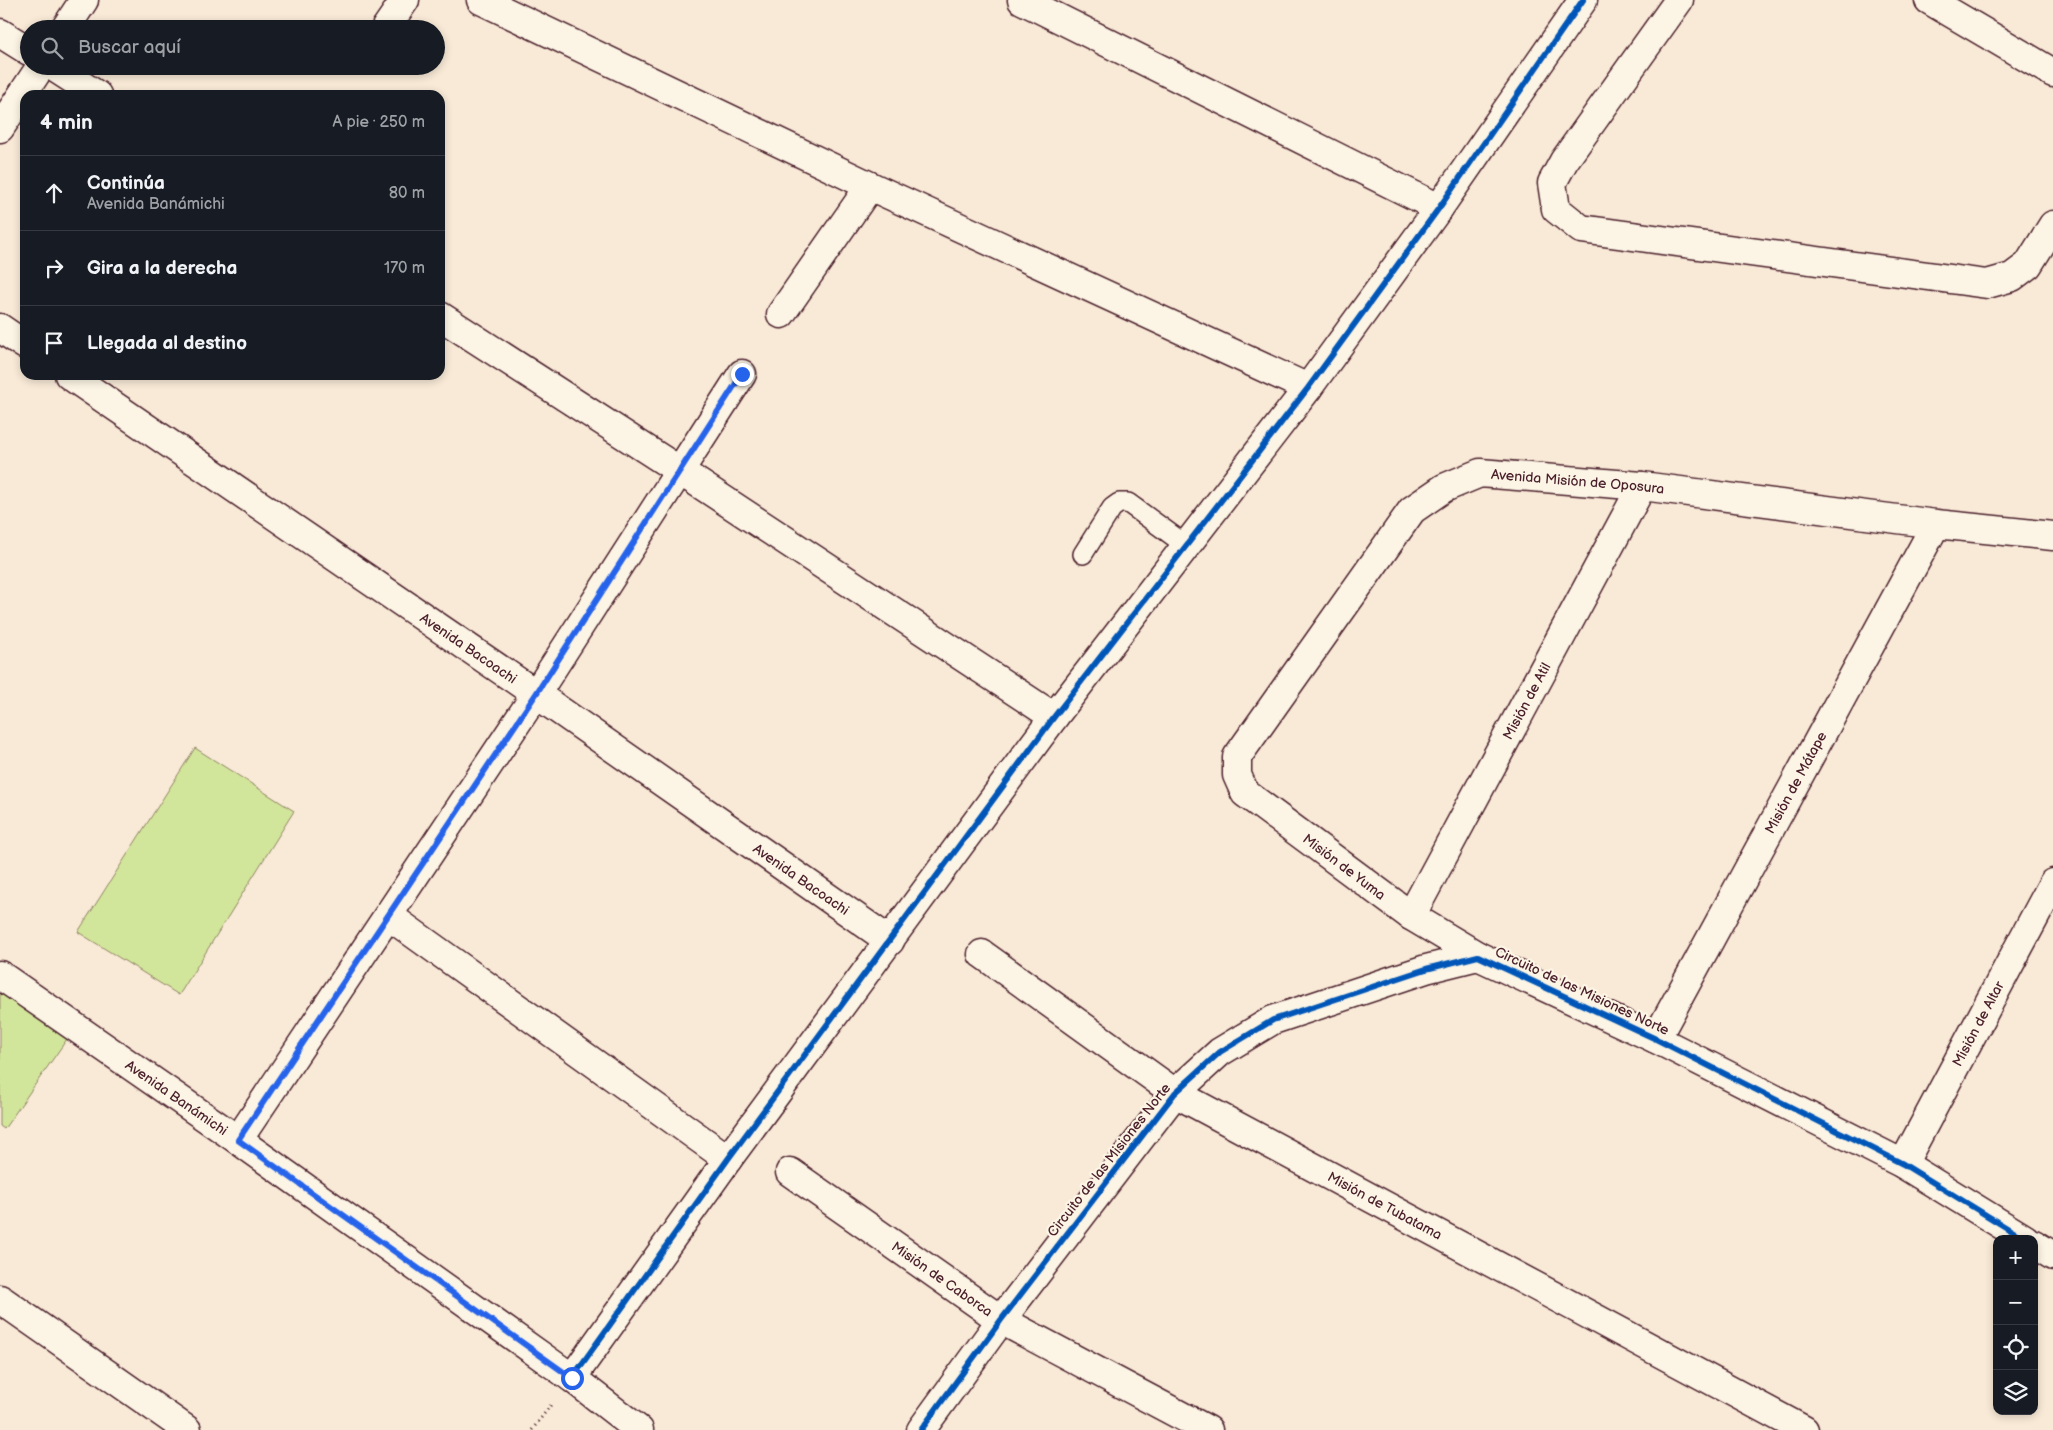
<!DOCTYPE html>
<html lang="es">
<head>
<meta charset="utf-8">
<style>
  body { margin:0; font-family:"Balsamiq Sans",sans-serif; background:#20242c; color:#f1f3f6 }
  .controls { position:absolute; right:15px; bottom:15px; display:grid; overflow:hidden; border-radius:10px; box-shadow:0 2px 8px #0003 }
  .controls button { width:45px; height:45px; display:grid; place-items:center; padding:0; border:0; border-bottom:1px solid #363941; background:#171b24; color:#f1f3f6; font:25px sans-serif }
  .stop { position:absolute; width:15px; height:15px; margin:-11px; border:4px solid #2563eb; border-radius:50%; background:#fff }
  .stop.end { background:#2563eb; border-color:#fff; box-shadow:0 1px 5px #0008 }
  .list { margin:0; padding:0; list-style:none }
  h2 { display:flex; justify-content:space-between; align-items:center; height:65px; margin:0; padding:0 20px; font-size:21px }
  h2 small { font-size:16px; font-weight:400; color:#9ea1a6 }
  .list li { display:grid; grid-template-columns:32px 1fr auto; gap:15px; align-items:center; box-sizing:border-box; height:75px; padding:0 20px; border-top:1px solid #363941 }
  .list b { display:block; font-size:19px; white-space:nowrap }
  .list p { margin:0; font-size:16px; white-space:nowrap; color:#9ea1a6 }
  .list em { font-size:16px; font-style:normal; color:#9ea1a6 }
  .icon { flex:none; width:28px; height:28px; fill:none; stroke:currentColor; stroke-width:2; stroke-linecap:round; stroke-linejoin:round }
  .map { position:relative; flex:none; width:2053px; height:1430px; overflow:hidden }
  .search { position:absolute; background:#171b24; box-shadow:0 2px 8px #0003; left:20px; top:20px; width:425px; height:55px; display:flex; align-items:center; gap:12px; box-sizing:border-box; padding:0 18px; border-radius:28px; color:#9ea1a6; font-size:19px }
  .panel { position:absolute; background:#171b24; box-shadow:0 2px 8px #0003; left:20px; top:90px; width:425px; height:290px; border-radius:15px }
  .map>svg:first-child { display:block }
  .green { fill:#d2e69b; stroke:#8e8263 }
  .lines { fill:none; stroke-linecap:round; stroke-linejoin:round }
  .service-casing { stroke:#4a1f2b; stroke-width:22 }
  .minor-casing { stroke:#4a1f2b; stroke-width:31 }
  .path { stroke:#4a1f2b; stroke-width:3; stroke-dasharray:1 4; stroke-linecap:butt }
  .service { stroke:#fcf5e5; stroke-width:19 }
  .minor { stroke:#fcf5e5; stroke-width:28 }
  .cycleway-casing { stroke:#fcf5e5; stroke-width:9 }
  .cycleway { stroke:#0057b8; stroke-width:6 }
  .route { stroke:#2563eb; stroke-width:6 }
  .labels { text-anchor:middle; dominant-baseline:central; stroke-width:4.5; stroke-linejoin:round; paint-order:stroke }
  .street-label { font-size:14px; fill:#4a1f2b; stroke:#fcf5e5 }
</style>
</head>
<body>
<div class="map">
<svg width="2053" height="1430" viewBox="0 0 2053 1430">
  <rect width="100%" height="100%" fill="#f9ead7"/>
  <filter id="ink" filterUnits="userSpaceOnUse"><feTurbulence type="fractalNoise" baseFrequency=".02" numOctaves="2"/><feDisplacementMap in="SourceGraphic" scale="10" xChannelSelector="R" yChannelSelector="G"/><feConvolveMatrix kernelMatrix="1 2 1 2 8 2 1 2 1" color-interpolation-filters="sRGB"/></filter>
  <g filter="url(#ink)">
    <g class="green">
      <path d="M195 748 294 811 179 995 78 932Z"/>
      <path d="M0 993 67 1039 4 1129 0 1126Z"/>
    </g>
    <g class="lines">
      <defs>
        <path id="service" d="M1083 554 1112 508 1119 503H1128L1187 546"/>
        <g id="minor">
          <path d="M481 0 870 186 1308 388"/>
          <path d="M1022 0 1439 208"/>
          <path d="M1679 0 1564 161 1552 183 1556 209 1581 229 1987 284 2012 277 2028 265 2053 225"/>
          <path d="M1929 0 2053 73"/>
          <path d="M65 29 84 0"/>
          <path d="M385 29 405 0"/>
          <path d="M0 33 29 51"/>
          <path d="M52 66 97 95"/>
          <path d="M0 128 41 66"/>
          <path d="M781 314 870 186"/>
          <path d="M440 316 680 471 1054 717"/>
          <path d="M0 328 25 345"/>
          <path id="s1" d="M69 375 536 694 890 941"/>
          <path d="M389 916 728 1159"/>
          <path id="s2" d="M1411 916 1642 486"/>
          <path id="s3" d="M982 954 1175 1093 1804 1430"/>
          <path id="s4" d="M1478 956 1411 916 1245 793 1237 775V757L1412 510 1444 488 1480 473 1642 486 1936 524 2053 536"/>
          <path id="s5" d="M0 975 238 1140 572 1378 639 1430"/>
          <path id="s6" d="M1656 1039 1936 524"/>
          <path d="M238 1140 536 694 742 374"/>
          <path id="s7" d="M1903 1164 2053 883"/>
          <path id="s8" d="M790 1172 1001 1320 1208 1430"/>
          <path d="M2034 1244 2053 1256"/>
          <path d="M0 1299 187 1430"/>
          <path d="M572 1378 728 1159 1054 717 1308 388 1439 208 1583 0"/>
          <path d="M921 1430 1001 1320 1175 1093 1220 1052 1273 1020 1426 969 1478 956 1656 1039 1903 1164 2025 1239"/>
        </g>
      </defs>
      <use href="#service" class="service-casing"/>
      <use href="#minor" class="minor-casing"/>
      <path class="path" d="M532 1430 553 1402"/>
      <use href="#service" class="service"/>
      <use href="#minor" class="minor"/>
      <defs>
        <g id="cycleway">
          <path d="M572 1378 728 1159 1054 717 1308 388 1439 208 1583 0"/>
          <path d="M921 1430 1001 1320 1175 1093 1220 1052 1273 1020 1426 969 1478 956 1656 1039 1903 1164 2025 1239"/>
        </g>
      </defs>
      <use href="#cycleway" class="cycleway-casing"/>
      <use href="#cycleway" class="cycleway"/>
    </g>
  </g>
  <g class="lines" filter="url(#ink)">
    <path class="route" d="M572 1378 238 1140 536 694 742 374"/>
  </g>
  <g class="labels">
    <g class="street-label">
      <text stroke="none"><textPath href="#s4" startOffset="801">Avenida Misión de Oposura</textPath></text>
      <text stroke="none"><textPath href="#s1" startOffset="484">Avenida Bacoachi</textPath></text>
      <text stroke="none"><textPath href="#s2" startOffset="244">Misión de Atil</textPath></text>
      <text stroke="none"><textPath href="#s6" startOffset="292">Misión de Mátape</textPath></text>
      <text transform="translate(1344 867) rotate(37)">Misión de Yuma</text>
      <text stroke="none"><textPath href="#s1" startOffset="889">Avenida Bacoachi</textPath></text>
      <text transform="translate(1582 991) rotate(25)">Circuito de las Misiones Norte</text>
      <text stroke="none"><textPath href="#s7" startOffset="159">Misión de Altar</textPath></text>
      <text stroke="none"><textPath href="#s5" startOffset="215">Avenida Banámichi</textPath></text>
      <text transform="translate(1109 1160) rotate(-52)">Circuito de las Misiones Norte</text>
      <text stroke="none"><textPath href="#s3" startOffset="476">Misión de Tubatama</textPath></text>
      <text stroke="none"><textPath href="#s8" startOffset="186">Misión de Caborca</textPath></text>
    </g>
  </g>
</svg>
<div class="controls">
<button>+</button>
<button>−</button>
<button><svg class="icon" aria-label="locate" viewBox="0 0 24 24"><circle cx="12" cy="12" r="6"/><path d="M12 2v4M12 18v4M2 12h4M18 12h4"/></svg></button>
<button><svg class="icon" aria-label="layers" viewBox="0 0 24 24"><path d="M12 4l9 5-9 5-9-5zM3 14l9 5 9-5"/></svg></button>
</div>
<div class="stop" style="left:572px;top:1378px"></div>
<div class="stop end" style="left:742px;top:374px"></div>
<div class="search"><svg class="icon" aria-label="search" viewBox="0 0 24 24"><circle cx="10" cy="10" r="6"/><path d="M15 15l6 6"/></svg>Buscar aquí</div>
<section class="panel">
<h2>4 min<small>A pie · 250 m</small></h2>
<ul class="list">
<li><svg class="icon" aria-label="ahead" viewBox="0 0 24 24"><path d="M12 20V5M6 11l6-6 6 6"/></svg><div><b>Continúa</b><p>Avenida Banámichi</p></div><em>80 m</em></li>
<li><svg class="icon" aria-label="right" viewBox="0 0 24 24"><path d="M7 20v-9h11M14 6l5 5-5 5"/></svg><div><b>Gira a la derecha</b></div><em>170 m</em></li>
<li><svg class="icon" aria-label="arrive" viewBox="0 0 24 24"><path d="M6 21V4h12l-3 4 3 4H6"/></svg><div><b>Llegada al destino</b></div></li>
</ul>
</section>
</div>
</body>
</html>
